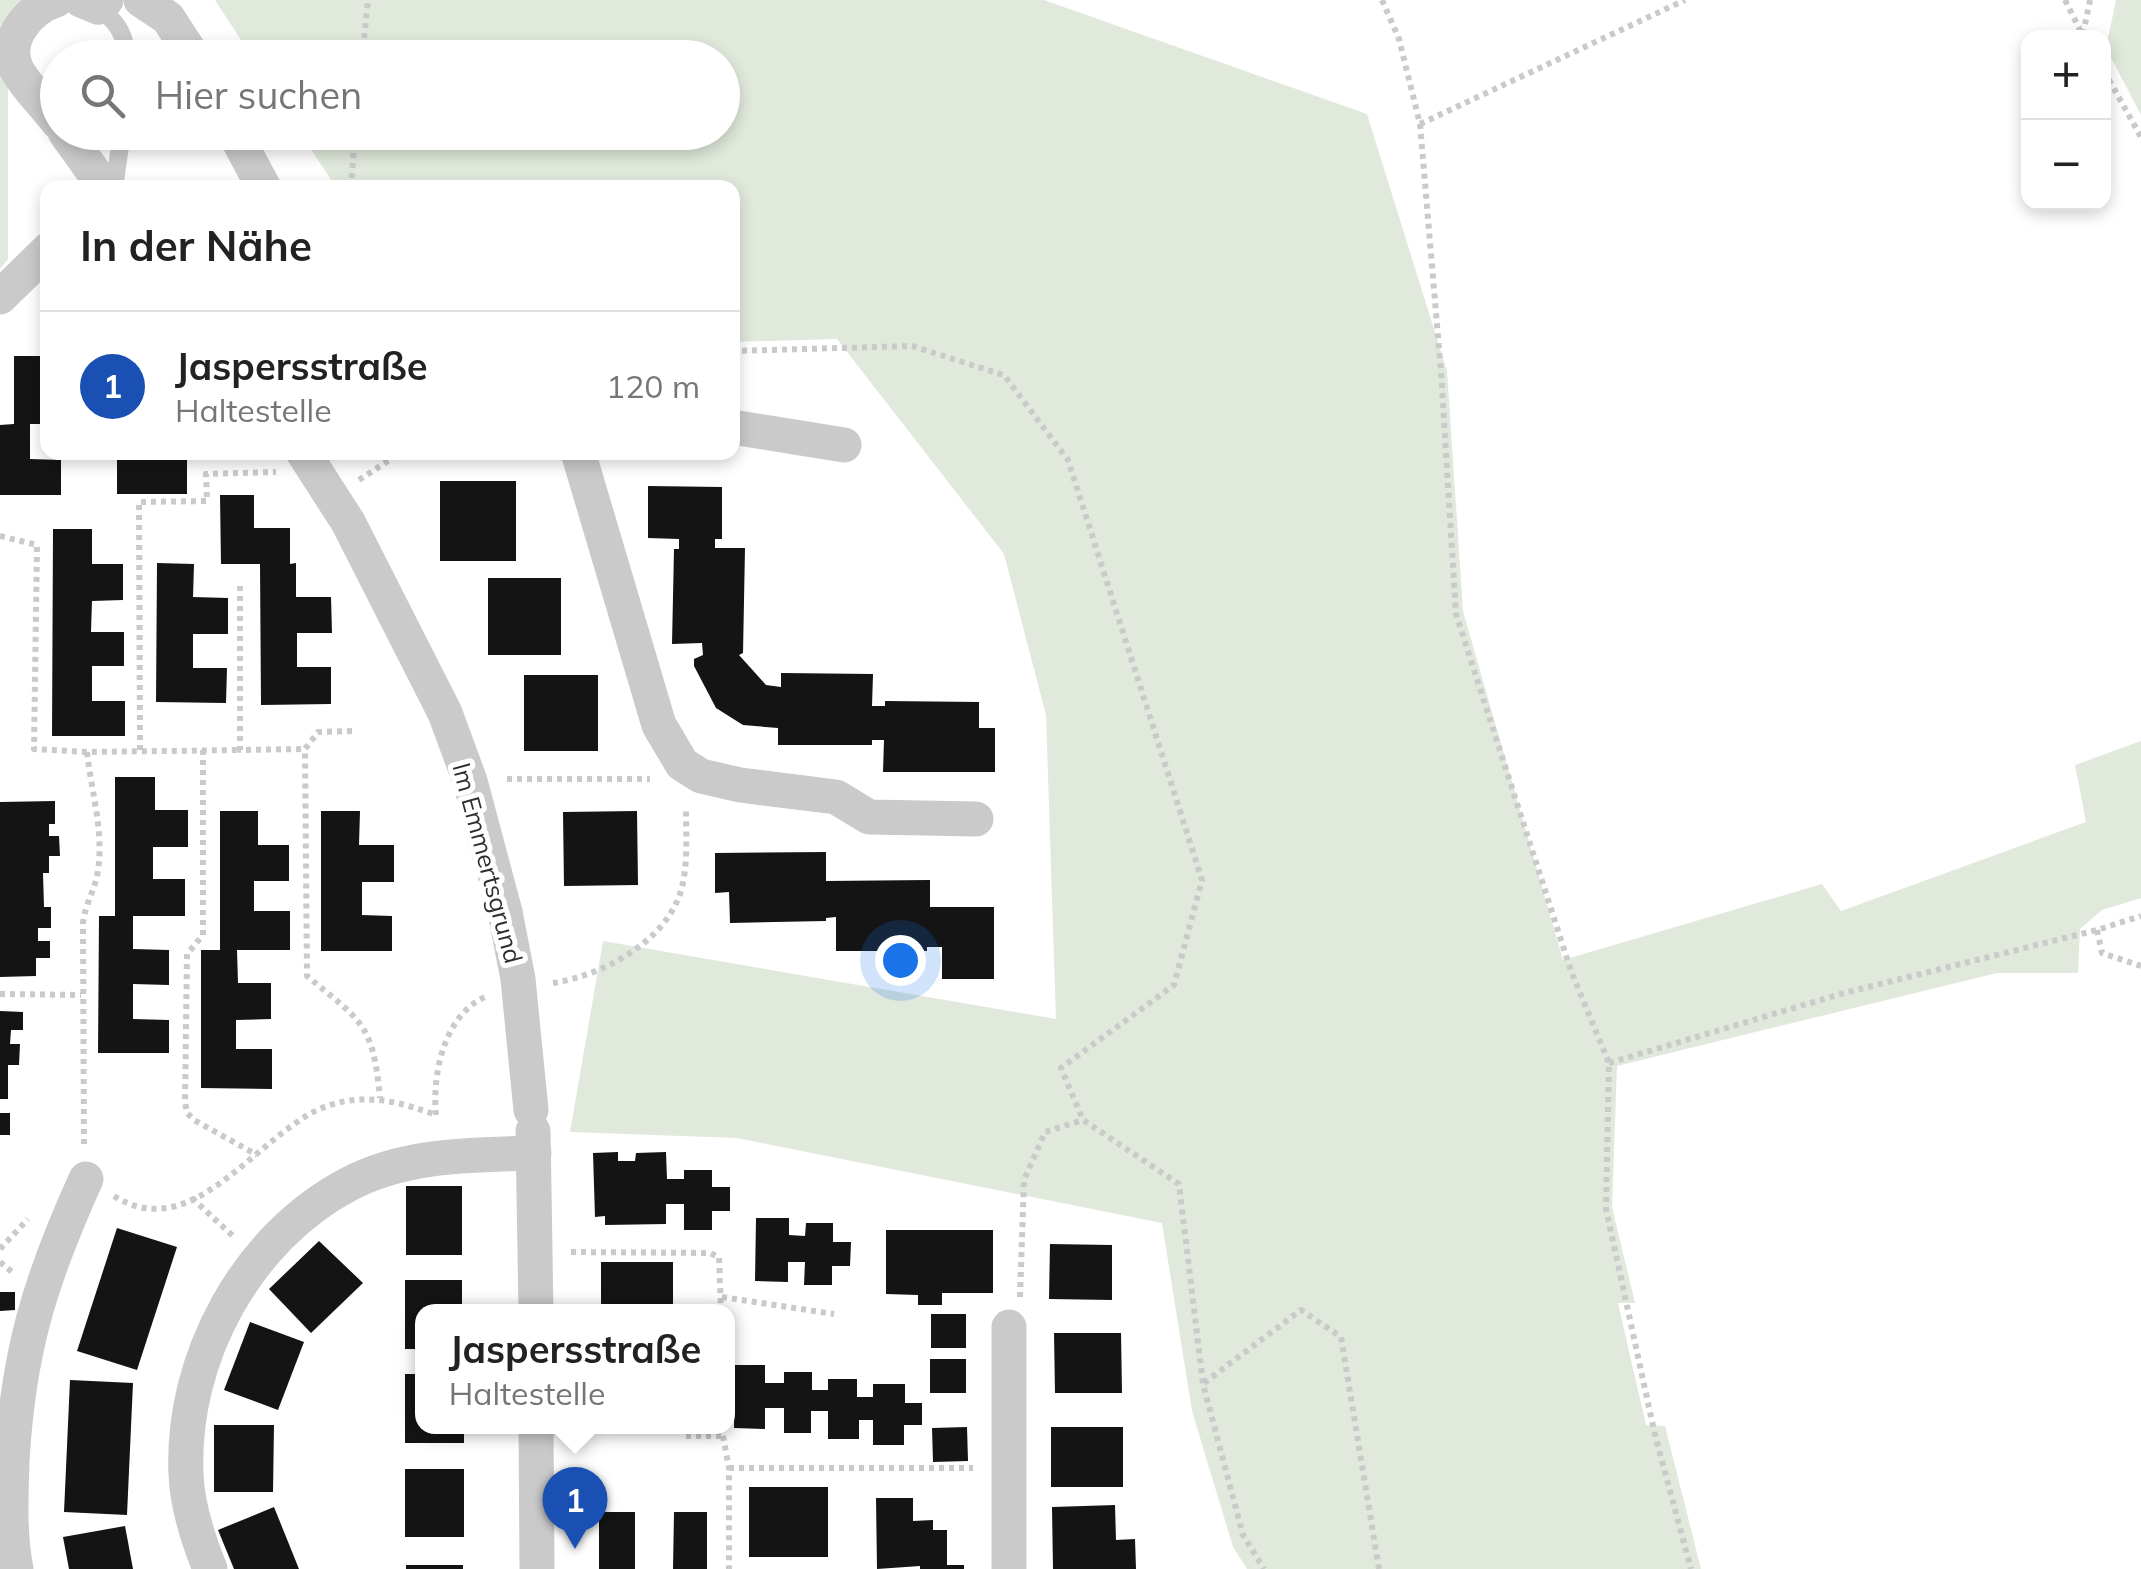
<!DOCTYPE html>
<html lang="de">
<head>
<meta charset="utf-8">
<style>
  body { margin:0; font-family:Mulish,sans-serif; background:#f2f2f2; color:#222 }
  .controls { position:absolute; right:30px; top:30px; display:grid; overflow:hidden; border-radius:20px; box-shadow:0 5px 15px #0003 }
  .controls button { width:90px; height:90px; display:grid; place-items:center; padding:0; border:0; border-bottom:2px solid #e0e0e0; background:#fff; color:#222; font:50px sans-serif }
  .you { position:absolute; left:900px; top:960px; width:35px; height:35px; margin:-25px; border:8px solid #fff; border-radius:50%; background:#1a73e8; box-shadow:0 0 0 15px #1a73e833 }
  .badge { display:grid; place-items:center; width:65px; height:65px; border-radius:50%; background:#1a73e8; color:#fff; font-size:32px; font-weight:700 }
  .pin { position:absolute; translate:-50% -82px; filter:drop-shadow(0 2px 5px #0008) }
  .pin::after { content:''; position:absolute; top:52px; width:35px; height:30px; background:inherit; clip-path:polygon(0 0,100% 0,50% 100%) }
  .popup { position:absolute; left:415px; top:1304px; width:320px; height:130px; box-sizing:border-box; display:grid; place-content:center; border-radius:20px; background:#fff; filter:drop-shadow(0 2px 8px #0005); font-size:32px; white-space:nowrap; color:#767676 }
  .popup b { font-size:38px; color:#222 }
  .popup::after { content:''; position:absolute; left:50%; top:100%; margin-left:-20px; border:20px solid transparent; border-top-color:#fff }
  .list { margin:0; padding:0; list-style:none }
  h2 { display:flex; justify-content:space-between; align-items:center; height:130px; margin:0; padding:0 40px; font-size:42px }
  h2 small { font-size:32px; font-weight:400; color:#767676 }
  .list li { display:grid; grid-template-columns:65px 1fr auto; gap:30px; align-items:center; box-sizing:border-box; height:150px; padding:0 40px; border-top:2px solid #e0e0e0 }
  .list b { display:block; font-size:38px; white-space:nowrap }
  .list p { margin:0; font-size:32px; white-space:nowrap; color:#767676 }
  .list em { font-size:32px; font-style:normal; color:#767676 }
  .icon { flex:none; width:55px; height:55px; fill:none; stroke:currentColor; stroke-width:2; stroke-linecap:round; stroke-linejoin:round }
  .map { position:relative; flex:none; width:2141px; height:1569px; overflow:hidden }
  .search { position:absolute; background:#fff; box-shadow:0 5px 15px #0003; left:40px; top:40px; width:700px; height:110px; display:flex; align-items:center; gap:25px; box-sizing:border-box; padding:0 35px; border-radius:55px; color:#767676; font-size:38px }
  .panel { position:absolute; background:#fff; box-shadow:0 5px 15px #0003; left:40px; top:180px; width:700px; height:280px; border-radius:20px }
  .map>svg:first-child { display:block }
  .green { fill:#e1e9dc }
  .building { fill:#141414 }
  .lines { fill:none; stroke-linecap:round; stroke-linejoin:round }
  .path { stroke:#cacaca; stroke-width:6; stroke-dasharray:5 5; stroke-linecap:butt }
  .lane { stroke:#cacaca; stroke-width:18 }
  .street { stroke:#cacaca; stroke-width:35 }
  .street-bridge { stroke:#cacaca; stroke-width:35 }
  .labels { text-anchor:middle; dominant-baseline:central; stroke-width:10; stroke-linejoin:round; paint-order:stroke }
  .street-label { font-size:25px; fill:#2d2d2d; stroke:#fff }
</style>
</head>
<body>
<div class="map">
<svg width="2141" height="1569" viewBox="0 0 2141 1569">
  <rect width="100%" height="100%" fill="#fff"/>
  <g class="green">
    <path d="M0 0H31L8 24V259L0 269Z"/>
    <path d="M215 0H1044L1367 114 1447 371 1463 611 1563 960 1822 884 1841 911 2086 822 2075 765 2141 741V898L2102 910 2080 929 2078 973H1997L1617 1066 1612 1207 1635 1303H1618L1646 1425 1665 1426 1701 1569H1247L1233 1547 1192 1411 1162 1223 737 1138 570 1132 603 941 1056 1019 1046 715 1004 554 837 339 733 342 732 188 336 187 300 133 722 132V58L252 57Z"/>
    <path d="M2116 0H2141V115L2106 48Z"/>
  </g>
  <g class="building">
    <path d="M14 356H48V424H30V459L61 460V495H0V425L14 424Z"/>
    <path d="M117 452H152V459H187V494H117Z"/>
    <rect x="440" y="481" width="76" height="80"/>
    <path d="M648 486 722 487V539H715V548H745L743 653 739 655 766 685 781 687V673L873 674 872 706H885V701L979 702V728H995V772H883L884 740H872V745H778V728L743 725 716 708 694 666V659L703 655 702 643 672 644 674 549H679V539L648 538Z"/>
    <path d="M220 495H254V528H290V564L296 563V597H331L332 633H297V667H331V704L261 705 260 564H221Z"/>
    <path d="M53 529H92V564H123V600L92 601 91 632H124V666H92V701H125V736H52Z"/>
    <path d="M157 563 194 564 193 597 228 598V634H193V668H227L226 703 156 702Z"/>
    <rect x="488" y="578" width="73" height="77"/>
    <rect x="524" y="675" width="74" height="76"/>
    <path d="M115 777H155V810H188V847H153V879H185V916H133V949L169 950V985L133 984V1019L169 1020V1053H98L99 916H115Z"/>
    <path d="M55 801V824H49V836H59L60 856H49V873H43L44 907H51V928H38V941H50V958H36V976L0 977V802Z"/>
    <path d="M220 811H258V845H289V881H254V911H290V950H237L238 983H271V1019L236 1020V1049H272V1089L201 1088V950H220Z"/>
    <path d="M321 811H360L359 845H394V882H362V915L392 916V951H321Z"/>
    <path d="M637 811 638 885 564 886 563 812Z"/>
    <path d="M826 852V881L930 880V907H994V979H942V947H927V951H836V917L826 918V921L730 923 729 892 715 893V853Z"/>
    <path d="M0 1011 23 1012V1030H11L10 1044H20L19 1065H8V1099H0Z"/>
    <rect x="0" y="1113" width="10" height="22"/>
    <path d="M618 1152V1161H635L636 1153 666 1152 667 1179H684V1170H712V1187H730V1211H712V1230H684V1204H666V1224L605 1225V1216L595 1217 593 1153Z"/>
    <rect x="406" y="1186" width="56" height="69"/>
    <path d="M756 1218H789V1235L805 1236 806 1223H833V1242H851L850 1266H832V1285H804L805 1262H788V1282L755 1281Z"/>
    <path d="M117 1228 177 1247 137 1370 77 1351Z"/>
    <path d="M886 1230H993V1293H942V1305H918V1295L886 1294Z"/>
    <path d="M319 1241 363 1283 311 1333 269 1289Z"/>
    <path d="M1050 1244 1112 1245V1300L1049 1299Z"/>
    <rect x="601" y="1262" width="72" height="50"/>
    <path d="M405 1280H462V1312H422V1349H405Z"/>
    <path d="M0 1292H15V1310L0 1311Z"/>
    <rect x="931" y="1314" width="35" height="34"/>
    <path d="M250 1322 304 1342 278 1410 224 1390Z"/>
    <path d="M1054 1333H1121L1122 1393H1055Z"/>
    <rect x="930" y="1359" width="36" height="34"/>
    <path d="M735 1365H765V1383H784V1372H812V1390H828V1379H857V1397H873V1384H905V1403H922V1425H904V1445H873V1420H859V1439H828V1411H811V1433H784V1408H765V1429L734 1428Z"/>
    <path d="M405 1374H422V1426H464V1443H405Z"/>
    <path d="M70 1380 133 1383 127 1515 64 1512Z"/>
    <path d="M214 1425H274L273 1492H214Z"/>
    <path d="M967 1427 968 1461 933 1462 932 1428Z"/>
    <rect x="1051" y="1427" width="72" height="60"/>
    <rect x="405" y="1469" width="59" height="68"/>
    <rect x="749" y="1487" width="79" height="70"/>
    <path d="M876 1498H913V1521L933 1520V1530H947V1565H964V1569H920V1566L877 1569Z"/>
    <path d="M1115 1505 1116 1540 1135 1539 1136 1569H1053L1052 1507Z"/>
    <path d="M274 1507 299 1569H234L218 1530Z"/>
    <rect x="599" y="1512" width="36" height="57"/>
    <path d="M674 1512H707V1569H673Z"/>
    <path d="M125 1526 133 1569H69L63 1537Z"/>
    <rect x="406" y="1565" width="57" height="4"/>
  </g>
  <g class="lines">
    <g class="path">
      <path d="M1382 0 1399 39 1420 124 1685 0"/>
      <path d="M2065 0 2084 38"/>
      <path d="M2083 34 2090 0"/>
      <path d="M362 58 368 0"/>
      <path d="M2104 71 2141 137"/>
      <path d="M1420 124 1441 372 1456 614 1571 971 1609 1063 1606 1209 1655 1435 1691 1569"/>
      <path d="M351 188 355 132"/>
      <path d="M732 351 912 346 1004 375 1068 460 1202 880 1174 985 1061 1068 1083 1120 1179 1184 1203 1384 1243 1535 1264 1569"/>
      <path d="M359 480 394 457 395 452"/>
      <path d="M0 536 37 545 34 749 87 752 240 750"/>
      <path d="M240 586V750L305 749"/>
      <path d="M352 731 318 732 305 749 307 976C362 1022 373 1023 380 1098"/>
      <path d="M140 750 139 502 207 501 206 474 276 472"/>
      <path d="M203 750V935L187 954 185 1102 187 1113 194 1120 257 1155"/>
      <path d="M507 779H650"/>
      <path d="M2097 930 2102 953 2141 966"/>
      <path d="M553 983C604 975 669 940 682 887 688 862 686 835 686 809"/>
      <path d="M0 994 81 995"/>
      <path d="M1609 1063 1844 993 2097 930 2141 916"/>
      <path d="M436 1115C432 1074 444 1014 487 996"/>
      <path d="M84 1144 83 923C85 904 96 888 98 870 104 831 91 790 87 752"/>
      <path d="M114 1196C196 1248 262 1126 330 1105 368 1093 400 1102 436 1115"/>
      <path d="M192 1198 235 1238"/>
      <path d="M0 1249 28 1219"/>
      <path d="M571 1252 710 1253 719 1257 721 1312"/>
      <path d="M0 1262 12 1272"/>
      <path d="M722 1297 834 1314"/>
      <path d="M1020 1297 1024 1180 1045 1132 1083 1120"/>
      <path d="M1204 1383 1301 1310 1341 1337 1379 1569"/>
      <path d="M721 1426 729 1468V1569"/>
      <path d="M686 1436H721"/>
      <path d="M729 1468H973"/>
    </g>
    <g class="lane">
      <path d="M98 7C117 22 125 33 127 58"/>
      <path d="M114 188 122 132"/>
    </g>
    <g class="street">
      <path d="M56 0C29 9 2 40 17 70 27 88 45 105 58 122"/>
      <path d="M81 0 98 7 106 0"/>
      <path d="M141 0 168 18 194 58"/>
      <path d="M65 132 105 188"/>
      <path d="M234 132 264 188"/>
      <path d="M0 297 48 250"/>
      <path d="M732 427 844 445"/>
      <path d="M303 452 348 522 445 713 470 781 505 912"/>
      <path d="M578 452 659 725 682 764 701 776 740 785 836 797 869 817 976 819"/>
      <path d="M533 1131 536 1312"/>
      <path d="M536 1426 537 1569"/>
      <path d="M16 1569C9 1534 11 1496 12 1461 18 1351 41 1278 86 1179"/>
      <path d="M210 1569C198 1539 187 1506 186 1474 181 1359 246 1238 349 1184 406 1154 471 1155 534 1153"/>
      <path d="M1009 1569V1327"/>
    </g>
    <path class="street-bridge" d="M505 912 518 979 531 1110"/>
  </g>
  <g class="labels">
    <g class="street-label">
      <text transform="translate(488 863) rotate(75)">Im Emmertsgrund</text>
    </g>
  </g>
</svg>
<div class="controls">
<button>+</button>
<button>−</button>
</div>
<div class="you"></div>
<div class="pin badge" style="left:575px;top:1549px;background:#1a4fb4">1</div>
<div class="popup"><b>Jaspersstraße</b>Haltestelle</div>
<div class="search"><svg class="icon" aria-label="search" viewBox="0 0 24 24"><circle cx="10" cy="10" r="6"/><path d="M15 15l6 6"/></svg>Hier suchen</div>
<section class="panel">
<h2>In der Nähe<small></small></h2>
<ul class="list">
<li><span class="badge" style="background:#1a4fb4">1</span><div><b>Jaspersstraße</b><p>Haltestelle</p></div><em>120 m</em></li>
</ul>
</section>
</div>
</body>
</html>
